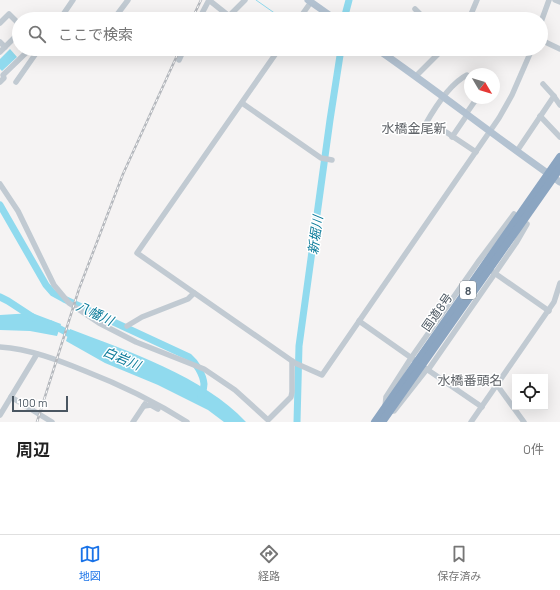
<!DOCTYPE html>
<html lang="ja">
<head>
<meta charset="utf-8">
<style>
  body { margin:0; font-family:Manrope,"Noto Sans JP",sans-serif; background:#f6f6f6; color:#222 }
  .controls { position:absolute; right:12px; bottom:12px; display:grid; overflow:hidden; border-radius:0px; box-shadow:0 4px 16px #0002 }
  .controls button { width:36px; height:36px; display:grid; place-items:center; padding:0; border:0; border-bottom:1px solid #e0e0e0; background:#fff; color:#222; font:20px sans-serif }
  .compass { position:absolute; left:464px; top:68px; width:36px; height:36px; border-radius:50%; background:#fff; box-shadow:0 4px 16px #0002; rotate:128deg }
  .scale { position:absolute; left:12px; bottom:10px; width:56px; box-sizing:border-box; padding-left:4px; border:2px solid #4a5661; border-top:0; font-size:11px; line-height:14px; white-space:nowrap; color:#4a5661; -webkit-text-stroke:3px #fff; paint-order:stroke }
  .list { margin:0; padding:0; list-style:none }
  h2 { display:flex; justify-content:space-between; align-items:center; height:52px; margin:0; padding:0 16px; font-size:17px }
  h2 small { font-size:13px; font-weight:400; color:#767676 }
  .icon { flex:none; width:22px; height:22px; fill:none; stroke:currentColor; stroke-width:2; stroke-linecap:round; stroke-linejoin:round }
  .map { position:relative; flex:none; width:560px; height:422px; overflow:hidden }
  .search { position:absolute; background:#fff; box-shadow:0 4px 16px #0002; left:12px; right:12px; top:12px; height:44px; display:flex; align-items:center; gap:10px; box-sizing:border-box; padding:0 14px; border-radius:22px; color:#767676; font-size:15px }
  .sheet { height:112px; background:#fff }
  nav { display:flex; justify-content:space-around; align-items:center; box-sizing:border-box; height:56px; border-top:1px solid #e0e0e0; background:#fff; font-size:11px; color:#767676 }
  nav a { display:grid; justify-items:center; gap:2px }
  nav .on { color:#1a73e8 }
  .map>svg:first-child { display:block }
  .water { fill:#90daee }
  .lines { fill:none; stroke-linecap:round; stroke-linejoin:round }
  .stream { stroke:#90daee; stroke-width:1 }
  .river { stroke:#90daee; stroke-width:7 }
  .minor { stroke:#c1cad2; stroke-width:5.5 }
  .major { stroke:#b3c2d1; stroke-width:7 }
  .highway { stroke:#8ba5c1; stroke-width:8 }
  .rail-casing { stroke:#b5b8bd; stroke-width:2.5 }
  .rail { stroke:#fff; stroke-width:1; stroke-dasharray:3; stroke-linecap:butt }
  .labels { text-anchor:middle; dominant-baseline:central; stroke-width:3; stroke-linejoin:round; paint-order:stroke }
  .shield { fill:#fff; stroke:#808990; stroke-width:1 }
  .shield-label { font-size:11px; font-weight:bold; fill:#4a5661 }
  .street-label { font-size:12px; fill:#4a5661; stroke:#fff }
  .neighbourhood-label { font-size:13px; fill:#5f6368; stroke:#fff }
  .water-label { font-size:13px; font-style:italic; fill:#0c7c9b; stroke:#fff }
</style>
</head>
<body>
<div class="map">
<svg width="560" height="422" viewBox="0 0 560 422">
  <rect width="100%" height="100%" fill="#f5f3f3"/>
  <g class="water">
    <path d="M10 49 17 57 2 71 0 69V59Z"/>
    <path d="M32 313 61 324 57 336 30 331 0 330V315Z"/>
    <path d="M70 329C125 350 205 377 246 422H224L208 410 158 385 105 363 66 341Z"/>
  </g>
  <g class="lines">
    <g class="stream">
      <path d="M256 0 283 19"/>
      <path d="M337 49 341 52"/>
    </g>
    <g class="river">
      <path d="M344 19 349 0"/>
      <path d="M0 205 46 285 53 293 64 299 189 357C196 363 203 374 204 384 204 389 202 393 201 397"/>
      <path d="M0 297 8 301 34 318"/>
      <path d="M51 324 77 338"/>
      <path d="M297 422 299 346 330 120 341 49"/>
    </g>
    <g class="minor">
      <path d="M209 0 229 16 236 19"/>
      <path d="M555 0 560 2"/>
      <path d="M415 9 425 19"/>
      <path d="M116 16 128 0"/>
      <path d="M229 16 245 0"/>
      <path d="M60 19 73 0"/>
      <path d="M199 19 209 0"/>
      <path d="M299 19 311 2"/>
      <path d="M469 19 477 0"/>
      <path d="M541 22 549 0"/>
      <path d="M0 23 9 14 19 24"/>
      <path d="M541 40 560 49"/>
      <path d="M0 42 5 47 19 33"/>
      <path d="M279 49 137 253 295 363 322 375 499 118 512 95 532 49"/>
      <path d="M0 52 5 47"/>
      <path d="M179 60 184 49"/>
      <path d="M467 75C449 84 434 109 425 125L446 132 476 152"/>
      <path d="M416 76 443 49"/>
      <path d="M0 82 4 78 3 75 30 49"/>
      <path d="M16 82 39 49"/>
      <path d="M543 84 553 95 560 105"/>
      <path d="M242 103 321 158 332 160"/>
      <path d="M466 114 477 98"/>
      <path d="M540 116 560 137"/>
      <path d="M452 137 467 115"/>
      <path d="M517 151 554 96"/>
      <path d="M0 184 18 211 54 285 69 303 99 323 136 342 204 369 235 390 268 420 291 397 292 392V361"/>
      <path d="M493 272 549 311"/>
      <path d="M359 321 413 359"/>
      <path d="M127 326 142 317 188 299 194 293"/>
      <path d="M0 347C30 349 58 360 85 371 121 385 154 401 187 422"/>
      <path d="M425 368 482 407"/>
      <path d="M428 370 516 243 527 224"/>
      <path d="M497 385 524 422"/>
      <path d="M11 397 52 422"/>
      <path d="M144 406 151 405 158 409"/>
      <path d="M385 407 386 397 411 358 478 262 514 214"/>
      <path d="M390 411H394L427 369"/>
      <path d="M0 415 37 354"/>
      <path d="M133 422 145 404"/>
      <path d="M471 422 554 302 560 283"/>
    </g>
    <g class="major">
      <path d="M308 0 335 19"/>
      <path d="M377 49C439 92 498 139 560 182"/>
    </g>
    <g class="highway">
      <path d="M375 422 560 157"/>
      <path d="M382 422 560 168"/>
    </g>
    <defs>
      <g id="rail">
        <path d="M192 19 201 0"/>
        <path d="M37 422 79 289 123 174 180 49"/>
      </g>
    </defs>
    <use href="#rail" class="rail-casing"/>
    <use href="#rail" class="rail"/>
  </g>
  <g class="labels">
    <rect class="shield" x="460" y="281" width="16" height="18" rx="3"/>
    <g class="shield-label">
      <text x="468" y="290">8</text>
    </g>
    <g class="street-label">
      <text transform="translate(437 312) rotate(-55)">国道8号</text>
    </g>
    <g class="neighbourhood-label">
      <text x="414" y="128">水橋金尾新</text>
      <text x="470" y="380">水橋番頭名</text>
    </g>
    <g class="water-label">
      <text transform="translate(315 235) rotate(-82)">新堀川</text>
      <text transform="translate(95 313) rotate(25)">八幡川</text>
      <text transform="translate(122 358) rotate(23)">白岩川</text>
    </g>
  </g>
</svg>
<div class="controls">
<button><svg class="icon" aria-label="locate" viewBox="0 0 24 24"><circle cx="12" cy="12" r="6"/><path d="M12 2v4M12 18v4M2 12h4M18 12h4"/></svg></button>
</div>
<svg class="compass" viewBox="-18 -18 36 36"><path d="M0-13l5 13h-10z" fill="#e53935"/><path d="M0 13l5-13h-10z" fill="#767676"/></svg>
<div class="scale">100 m</div>
<div class="search"><svg class="icon" aria-label="search" viewBox="0 0 24 24"><circle cx="10" cy="10" r="6"/><path d="M15 15l6 6"/></svg>ここで検索</div>
</div>
<section class="sheet">
<h2>周辺<small>0件</small></h2>
<ul class="list">
</ul>
</section>
<nav>
<a class="on"><svg class="icon" aria-label="map" viewBox="0 0 24 24"><path d="M3 6l6-2 6 2 6-2v14l-6 2-6-2-6 2zM9 4v14M15 6v14"/></svg>地図</a>
<a><svg class="icon" aria-label="directions" viewBox="0 0 24 24"><path d="M12 3l9 9-9 9-9-9zM9 14v-3h6M13 9l2 2-2 2"/></svg>経路</a>
<a><svg class="icon" aria-label="saved" viewBox="0 0 24 24"><path d="M7 4h10v16l-5-4-5 4z"/></svg>保存済み</a>
</nav>
</body>
</html>
